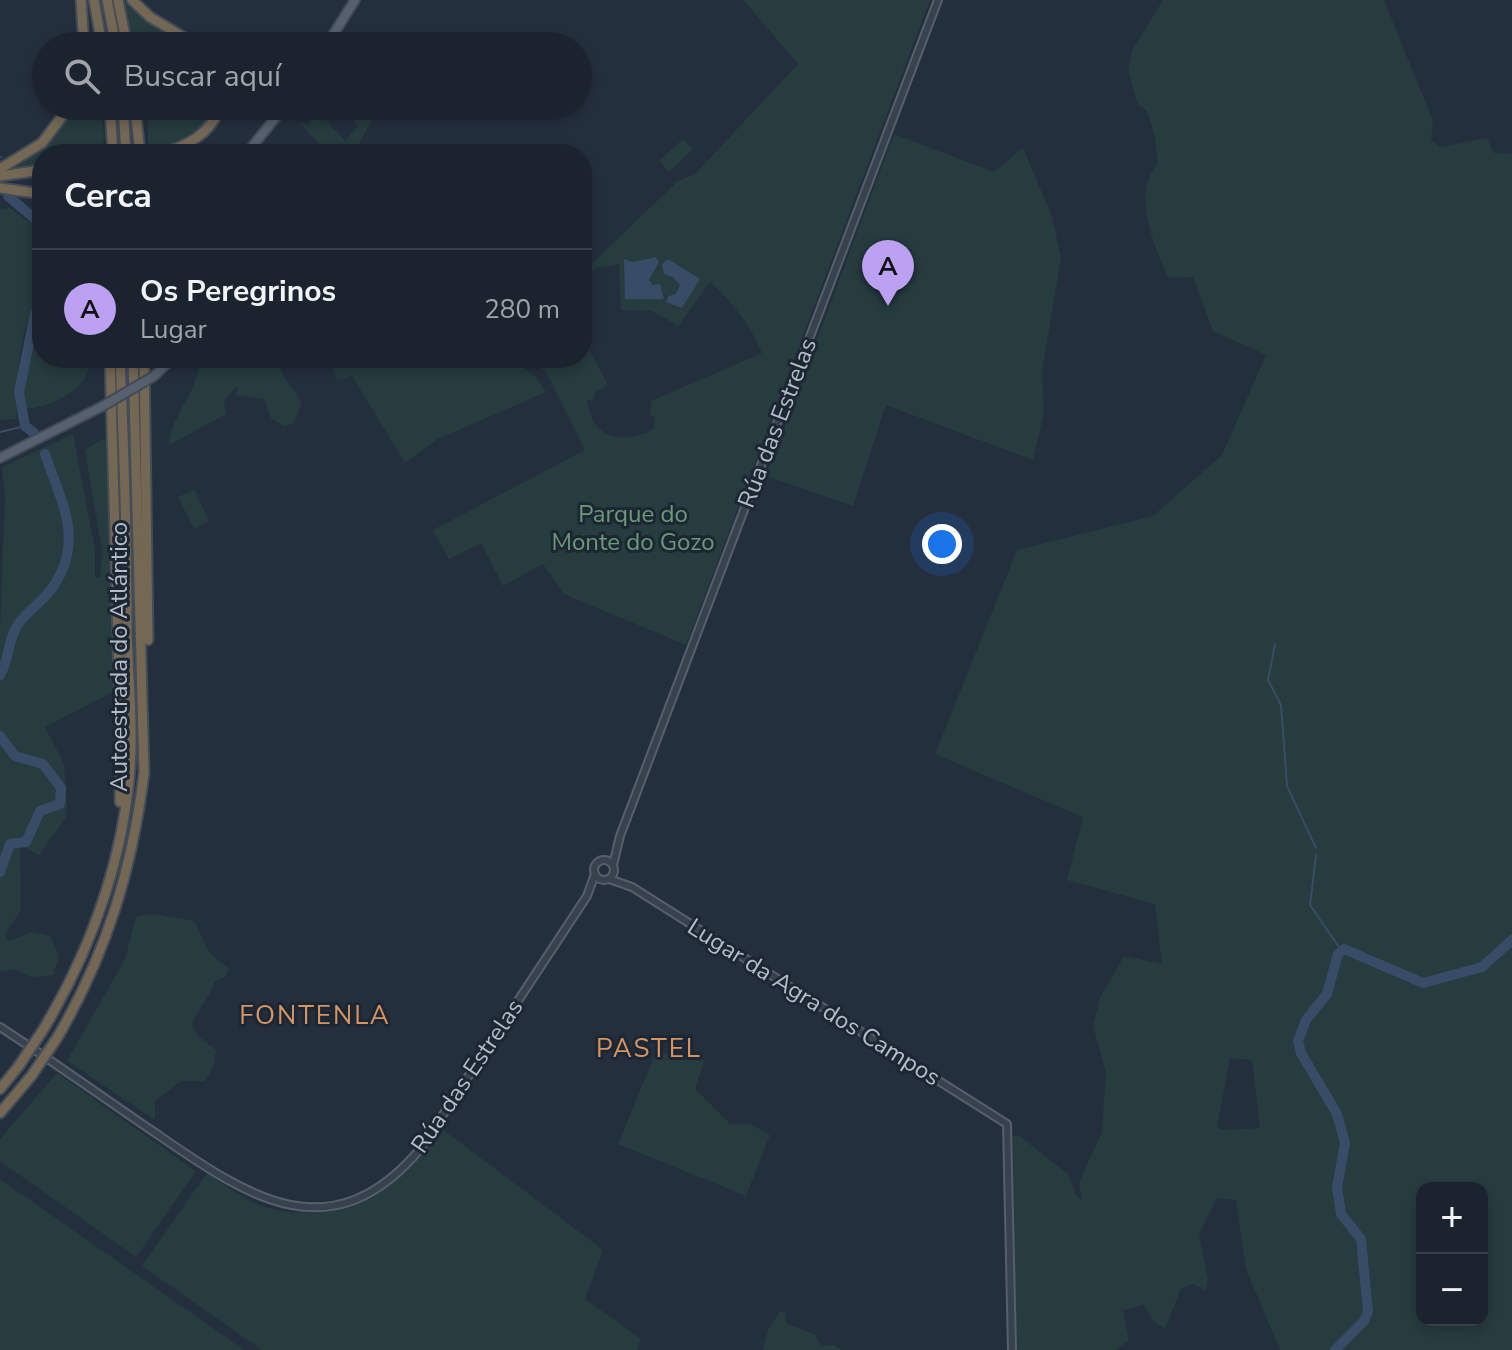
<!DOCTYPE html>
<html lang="es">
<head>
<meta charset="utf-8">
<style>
  body { margin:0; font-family:"Nunito Sans",sans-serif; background:#282f3a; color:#f1f3f6 }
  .controls { position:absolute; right:24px; bottom:24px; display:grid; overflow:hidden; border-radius:16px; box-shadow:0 4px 12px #0003 }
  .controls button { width:72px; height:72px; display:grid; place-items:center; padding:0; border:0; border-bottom:2px solid #39404a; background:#1b232e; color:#f1f3f6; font:40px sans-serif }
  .you { position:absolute; left:942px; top:544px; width:28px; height:28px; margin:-20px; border:6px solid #fff; border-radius:50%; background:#1a73e8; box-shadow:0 0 0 12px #1a73e833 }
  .badge { display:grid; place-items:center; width:52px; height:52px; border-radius:50%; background:#bca0f2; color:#111; font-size:26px; font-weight:700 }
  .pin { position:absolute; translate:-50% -66px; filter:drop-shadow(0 2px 4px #0008) }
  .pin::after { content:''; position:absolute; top:42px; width:28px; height:24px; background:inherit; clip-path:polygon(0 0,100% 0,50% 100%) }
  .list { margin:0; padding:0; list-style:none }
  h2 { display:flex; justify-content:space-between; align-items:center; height:104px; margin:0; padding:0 32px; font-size:34px }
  h2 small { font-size:26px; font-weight:400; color:#a0a4aa }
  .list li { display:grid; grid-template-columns:52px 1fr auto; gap:24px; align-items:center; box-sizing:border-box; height:120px; padding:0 32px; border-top:2px solid #39404a }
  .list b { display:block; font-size:30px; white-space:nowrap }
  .list p { margin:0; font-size:26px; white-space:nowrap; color:#a0a4aa }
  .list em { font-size:26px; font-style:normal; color:#a0a4aa }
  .icon { flex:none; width:44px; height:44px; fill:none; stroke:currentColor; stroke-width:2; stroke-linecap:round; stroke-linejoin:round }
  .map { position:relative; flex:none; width:1512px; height:1350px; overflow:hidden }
  .search { position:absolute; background:#1b232e; box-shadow:0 4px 12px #0003; left:32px; top:32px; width:560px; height:88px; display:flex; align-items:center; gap:20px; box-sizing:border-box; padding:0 28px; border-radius:44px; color:#a0a4aa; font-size:30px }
  .panel { position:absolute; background:#1b232e; box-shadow:0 4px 12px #0003; left:32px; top:144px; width:560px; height:224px; border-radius:32px }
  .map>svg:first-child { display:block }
  .green { fill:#263c3f; fill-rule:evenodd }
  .water { fill:#394c67 }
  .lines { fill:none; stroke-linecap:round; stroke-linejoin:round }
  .stream { stroke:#394c67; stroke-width:2 }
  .river { stroke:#394c67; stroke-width:10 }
  .tertiary-casing { stroke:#565f6c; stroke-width:10 }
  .primary-casing { stroke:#414a57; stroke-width:12 }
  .motorway-casing { stroke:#434c59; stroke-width:13 }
  .tertiary { stroke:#38414e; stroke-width:6 }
  .primary { stroke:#56606e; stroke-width:8 }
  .motorway { stroke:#746855; stroke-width:9 }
  .primary-bridge-casing { stroke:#414a57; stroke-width:12; stroke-linecap:butt }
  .motorway-bridge-casing { stroke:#434c59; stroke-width:13; stroke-linecap:butt }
  .primary-bridge { stroke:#56606e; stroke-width:8 }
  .motorway-bridge { stroke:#746855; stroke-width:9 }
  .labels { text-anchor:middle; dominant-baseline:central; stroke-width:6; stroke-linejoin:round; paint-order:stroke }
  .street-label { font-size:24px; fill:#b4bcc9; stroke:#1d2633 }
  .park-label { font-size:24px; fill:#6b9a76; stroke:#1d2633 }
  .neighbourhood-label { font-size:26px; letter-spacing:2px; fill:#d59563; stroke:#1d2633 }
</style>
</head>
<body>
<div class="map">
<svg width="1512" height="1350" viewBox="0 0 1512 1350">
  <rect width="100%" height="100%" fill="#242f3e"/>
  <g class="green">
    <path d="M124 0 189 46H132Z"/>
    <path d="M743 0H930L686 645 564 594 543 564 503 586 481 543 449 559 433 530 585 450 546 372 527 358H582V336L608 385 596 392 592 401 587 400C591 439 623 446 654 429L655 417 650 415 651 401 762 353C749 323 734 304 710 282L678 326 652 311 621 310 619 264 596 268 582 282V273L678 181 695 174 798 64Z"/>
    <path d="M1163 0H1384L1433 121 1431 140 1440 147 1487 138 1494 153 1512 154V1350H1280L1246 1269 1236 1200 1217 1198 1199 1234 1208 1279 1206 1290 1193 1284 1181 1288 1165 1329 1153 1321 1144 1305 1123 1310 1129 1341 1116 1350H1016L1013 1136 1018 1135 1068 1174 1076 1195 1082 1200 1079 1182 1102 1132 1106 1072 1093 1026 1100 998 1124 956 1162 964 1155 904 1067 880 1083 817 935 754 1017 550 1153 516 1222 455 1266 355 1213 331 1193 277 1169 278C1154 248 1131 191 1158 164L1155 137 1147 111 1137 103 1128 69 1132 51ZM1230 1058 1252 1060 1260 1128 1222 1130 1217 1127ZM1482 1188V1320H1422V1188Z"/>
    <path d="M74 106H99L104 133 103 154H42V166L14 170 52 140Z"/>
    <path d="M148 106H213C207 135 173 146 148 151Z"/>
    <path d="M356 106H380L353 154H328L299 122 308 125 318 111 345 141 358 126 350 116Z"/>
    <path d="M894 134 994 172 1023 148 1052 216 1061 258 1042 372 1044 412 1033 460 886 405 853 506 766 476Z"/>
    <path d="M683 139 693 149 669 172 659 161Z"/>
    <path d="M10 208 42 232V300C18 317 16 390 17 419L0 420V209Z"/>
    <path d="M42 313V358H90C92 389 50 408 24 409L21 395Z"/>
    <path d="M199 358H278L283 375 302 403 293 424 284 426 271 418 264 399 236 395 238 385 224 401 226 414 169 445C170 415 201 390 199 358Z"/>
    <path d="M330 358H509L534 375 546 392 436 440 405 463 352 376 337 380Z"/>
    <path d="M73 434 95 550V578L100 577 102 550 85 450 102 439 108 441 115 691 45 727 64 764 67 809 65 819 39 855 20 845 21 910 5 934 8 941 32 932 50 936 59 956 53 975 31 977 15 969 0 971V631L5 495 2 467Z"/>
    <path d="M194 490 209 521 194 529 178 497Z"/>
    <path d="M151 914 194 921 209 952 229 969 225 977 214 982C210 999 197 1009 192 1025L199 1037 216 1050 214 1065 205 1081H181L155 1101V1120L67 1061 125 959 136 917Z"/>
    <path d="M656 1052 704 1060 695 1089 730 1124H750L770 1135 746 1196 618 1144Z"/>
    <path d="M57 1073 196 1171 136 1257 0 1161V1139Z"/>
    <path d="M442 1129 603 1250 585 1299 641 1339 637 1350H262L142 1266 207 1173C228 1187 248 1204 273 1209 348 1226 399 1184 442 1129Z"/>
    <path d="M0 1179 244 1350H0Z"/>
    <path d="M780 1311 785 1312 786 1323 814 1334 822 1346 834 1345 841 1350H763L768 1330Z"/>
  </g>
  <g class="water">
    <path d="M656 257 659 262 649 280 653 285 660 284 664 299H625L624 259 633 262Z"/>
    <path d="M668 259 700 279 682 308 666 302 669 296 676 294 680 285 673 277 664 274 662 264Z"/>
  </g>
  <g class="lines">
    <g class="stream">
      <path d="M0 157H1"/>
      <path d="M0 432 25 426"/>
      <path d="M1275 644 1268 680 1281 705 1287 786 1316 848"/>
      <path d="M1316 855 1310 905 1341 950"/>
    </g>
    <g class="river">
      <path d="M8 196 42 225"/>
      <path d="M34 433 25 426 19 392 35 314 42 308"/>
      <path d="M0 675C10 659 7 639 19 623 29 610 43 601 53 587 85 540 61 501 45 454"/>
      <path d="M0 736 15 756 43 764 61 788 60 804 40 811 26 842 10 844 0 872"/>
      <path d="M1335 1350 1364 1321 1368 1312 1361 1239 1341 1214 1337 1187 1345 1143 1337 1114 1301 1053 1298 1041 1306 1020 1327 994 1338 954 1344 949 1423 983 1482 967 1512 940"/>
    </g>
    <defs>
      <g id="tertiary">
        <circle cx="604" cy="870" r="10"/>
        <path d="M613 865 620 836 938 0"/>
        <path d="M609 879 632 887 1007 1124 1012 1350"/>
        <path d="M0 1027C51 1060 101 1096 151 1130 243 1193 329 1258 421 1148L587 896 595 874"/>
      </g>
      <g id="primary">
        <path d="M326 46 355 0"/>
        <path d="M246 154 285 106"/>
        <path d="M154 376 173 358"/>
        <path d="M0 458 103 406"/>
      </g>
      <g id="motorway">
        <path d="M81 0 84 46"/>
        <path d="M94 0 102 46"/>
        <path d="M107 0 116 46"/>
        <path d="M118 0 127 46"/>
        <path d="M132 0 150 17 198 46"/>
        <path d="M110 106 113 154"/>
        <path d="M123 106 126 154"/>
        <path d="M135 106 140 154"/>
        <path d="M158 154C185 147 211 135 220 106"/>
        <path d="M0 169 42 143 70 106"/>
        <path d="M0 176 42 170"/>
        <path d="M0 188 42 194"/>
        <path d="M110 358 121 746 120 802"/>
        <path d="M144 358 148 640"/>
        <path d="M43 1030C94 945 128 848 131 748 132 709 128 671 127 632 127 541 124 449 120 358"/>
        <path d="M57 1038C107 953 132 869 144 773L133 358"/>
        <path d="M0 1089 18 1067"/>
        <path d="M0 1113 32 1075"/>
      </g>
    </defs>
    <use href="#tertiary" class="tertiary-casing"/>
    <use href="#primary" class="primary-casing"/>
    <use href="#motorway" class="motorway-casing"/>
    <use href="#tertiary" class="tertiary"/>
    <use href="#primary" class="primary"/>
    <use href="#motorway" class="motorway"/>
    <defs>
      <path id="primary-bridge" d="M103 406 154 376"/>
      <g id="motorway-bridge">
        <path d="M18 1067 43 1030"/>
        <path d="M32 1075 57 1038"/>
      </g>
    </defs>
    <use href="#primary-bridge" class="primary-bridge-casing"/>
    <use href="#motorway-bridge" class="motorway-bridge-casing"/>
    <use href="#primary-bridge" class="primary-bridge"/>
    <use href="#motorway-bridge" class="motorway-bridge"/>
  </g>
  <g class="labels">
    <g class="street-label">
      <text transform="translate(777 423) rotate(-69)">Rúa das Estrelas</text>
      <text transform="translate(119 657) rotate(-90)">Autoestrada do Atlántico</text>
      <text transform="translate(814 1002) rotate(32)">Lugar da Agra dos Campos</text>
      <text transform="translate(467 1076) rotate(-56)">Rúa das Estrelas</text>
    </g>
    <g class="park-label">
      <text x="633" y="514">Parque do<tspan x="633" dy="28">Monte do Gozo</tspan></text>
    </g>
    <g class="neighbourhood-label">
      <text x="315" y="1015">FONTENLA</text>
      <text x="649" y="1048">PASTEL</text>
    </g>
  </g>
</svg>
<div class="controls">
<button>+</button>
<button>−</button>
</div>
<div class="you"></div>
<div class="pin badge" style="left:888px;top:306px">A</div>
<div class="search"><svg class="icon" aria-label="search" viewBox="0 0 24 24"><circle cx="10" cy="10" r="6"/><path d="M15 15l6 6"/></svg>Buscar aquí</div>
<section class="panel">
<h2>Cerca<small></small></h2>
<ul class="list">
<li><span class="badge">A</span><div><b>Os Peregrinos</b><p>Lugar</p></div><em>280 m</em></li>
</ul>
</section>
</div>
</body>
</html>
